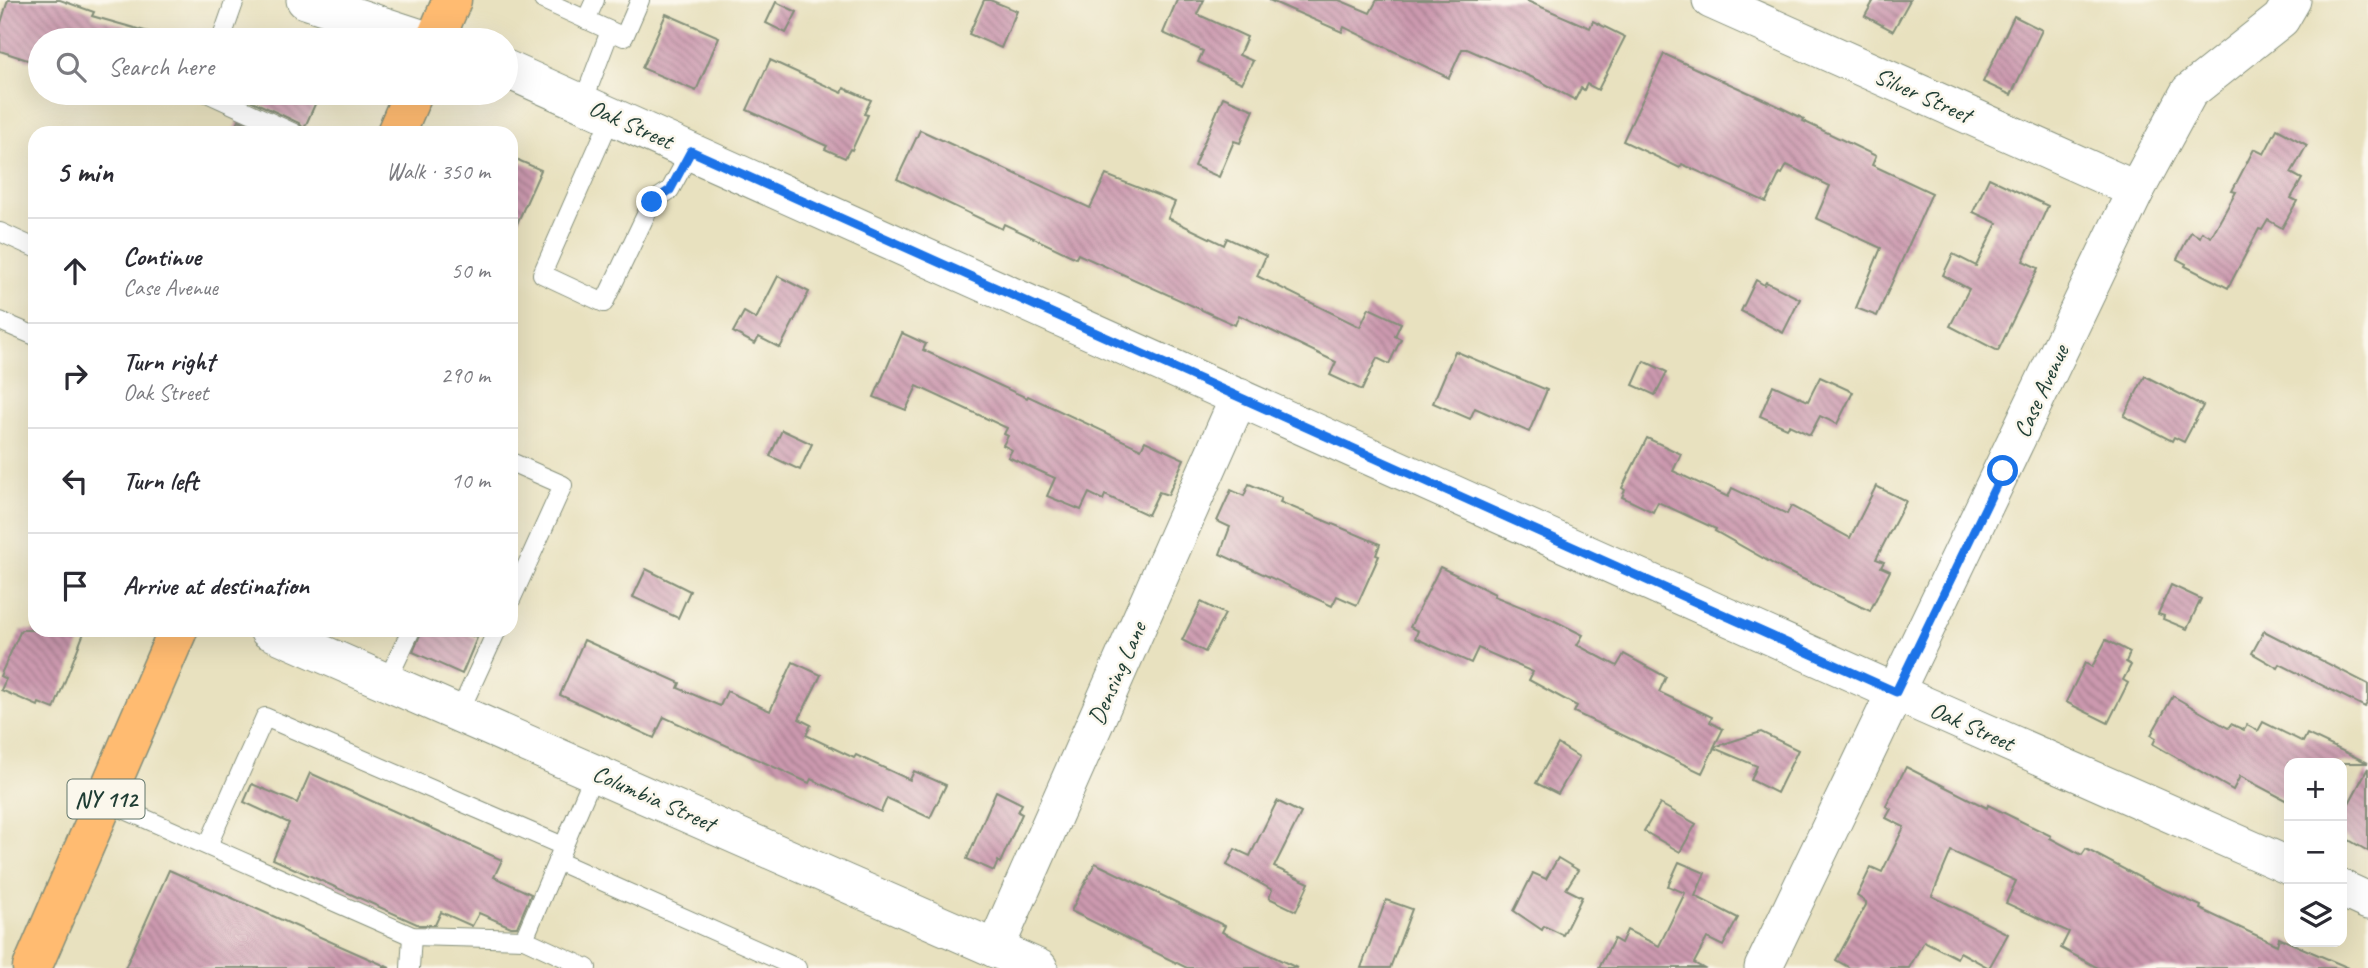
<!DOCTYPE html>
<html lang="en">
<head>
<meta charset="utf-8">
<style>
  body { margin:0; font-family:Caveat,sans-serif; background:#f2f2f3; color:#2b2b33 }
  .controls { position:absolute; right:21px; bottom:21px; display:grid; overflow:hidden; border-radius:14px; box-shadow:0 7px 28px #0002 }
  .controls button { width:63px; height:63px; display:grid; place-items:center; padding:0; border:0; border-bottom:2px solid #e1e1e2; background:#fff; color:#2b2b33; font:35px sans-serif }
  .stop { position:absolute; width:21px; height:21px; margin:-16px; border:5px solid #1a73e8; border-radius:50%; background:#fff }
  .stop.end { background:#1a73e8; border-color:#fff; box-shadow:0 2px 7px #0008 }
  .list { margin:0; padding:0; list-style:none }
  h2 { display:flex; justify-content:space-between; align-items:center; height:91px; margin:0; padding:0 28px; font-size:30px }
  h2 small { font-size:23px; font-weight:400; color:#7c7c81 }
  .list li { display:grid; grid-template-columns:46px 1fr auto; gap:21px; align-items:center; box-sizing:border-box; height:105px; padding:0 28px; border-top:2px solid #e1e1e2 }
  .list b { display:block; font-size:26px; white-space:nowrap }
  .list p { margin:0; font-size:23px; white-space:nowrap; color:#7c7c81 }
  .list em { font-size:23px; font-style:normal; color:#7c7c81 }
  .icon { flex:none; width:38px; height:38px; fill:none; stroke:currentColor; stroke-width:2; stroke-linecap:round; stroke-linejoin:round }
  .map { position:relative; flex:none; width:2368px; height:968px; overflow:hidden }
  .search { position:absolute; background:#fff; box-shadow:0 7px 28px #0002; left:28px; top:28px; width:490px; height:77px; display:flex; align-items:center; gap:18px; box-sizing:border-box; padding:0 24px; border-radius:38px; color:#7c7c81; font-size:26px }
  .panel { position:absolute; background:#fff; box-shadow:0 7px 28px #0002; left:28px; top:126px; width:490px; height:511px; border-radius:21px }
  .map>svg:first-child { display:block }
  .building { fill:url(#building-back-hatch) }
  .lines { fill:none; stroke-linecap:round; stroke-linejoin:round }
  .lane-casing { stroke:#848f7a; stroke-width:20 }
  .street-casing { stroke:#848f7a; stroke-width:39 }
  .primary-casing { stroke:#848f7a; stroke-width:41 }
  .lane { stroke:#fff; stroke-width:18 }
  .street { stroke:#fff; stroke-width:37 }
  .primary { stroke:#ffbb71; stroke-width:38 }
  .route { stroke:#1a73e8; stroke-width:9 }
  .labels { text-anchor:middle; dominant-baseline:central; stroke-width:5; stroke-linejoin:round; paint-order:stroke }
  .shield { fill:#fbf7ec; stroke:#61756b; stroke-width:2 }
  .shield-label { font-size:23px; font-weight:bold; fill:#1f3d34 }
  .street-label { font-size:24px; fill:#1f3d34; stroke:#fbf7ec }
</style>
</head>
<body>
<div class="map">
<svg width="2368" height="968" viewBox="0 0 2368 968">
  <defs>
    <pattern id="building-back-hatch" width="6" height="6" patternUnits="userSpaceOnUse" patternTransform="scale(1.75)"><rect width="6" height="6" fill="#cc99af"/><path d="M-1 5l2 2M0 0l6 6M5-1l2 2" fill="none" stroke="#a57e8f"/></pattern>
  </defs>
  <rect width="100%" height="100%" fill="#fbf7ec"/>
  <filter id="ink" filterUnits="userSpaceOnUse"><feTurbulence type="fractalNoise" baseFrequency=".0143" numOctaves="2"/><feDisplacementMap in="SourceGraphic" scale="14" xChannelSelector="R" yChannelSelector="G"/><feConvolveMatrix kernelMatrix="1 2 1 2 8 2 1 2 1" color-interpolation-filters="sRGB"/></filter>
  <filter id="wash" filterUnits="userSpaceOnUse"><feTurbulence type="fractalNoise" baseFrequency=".00686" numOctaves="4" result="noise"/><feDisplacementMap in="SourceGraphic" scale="28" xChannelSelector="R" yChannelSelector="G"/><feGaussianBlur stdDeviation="1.57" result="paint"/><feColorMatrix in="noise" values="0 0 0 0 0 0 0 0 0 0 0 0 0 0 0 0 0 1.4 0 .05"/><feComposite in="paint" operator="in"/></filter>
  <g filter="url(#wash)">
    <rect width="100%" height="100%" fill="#e8e1bf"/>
    <g id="blocks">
      <g class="building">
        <path d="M8 0H60L94 12 92 16 152 33 151 40H40V64L0 51V26Z"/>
        <path d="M984 0H990L1017 11 1001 48 969 34Z"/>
        <path d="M1177 0H1204L1197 14 1247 37 1239 55 1253 61 1242 83 1198 62 1203 51 1163 33Z"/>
        <path d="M1269 0H1339L1370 13 1377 0H1525L1590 28 1593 21 1625 37 1598 90 1587 84 1584 90 1581 88 1575 100 1538 80 1467 49H1462L1449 78 1344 27 1342 32Z"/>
        <path d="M1874 0H1910L1893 31 1865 16Z"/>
        <path d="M776 2 797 12 786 33 766 23Z"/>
        <path d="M666 14 719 37 696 91 642 68Z"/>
        <path d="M2014 16 2042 30 2011 95 1983 82Z"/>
        <path d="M1664 54 1776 105 1804 119 1803 121 1876 156 1872 165 1932 193 1877 316 1856 308 1881 248 1816 218 1830 186 1787 165 1782 174 1780 173 1766 202 1682 164 1680 168 1623 141Z"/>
        <path d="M770 60 842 93 844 88 871 100 864 114 868 115 852 150 850 149 845 158 825 149 827 146 747 110Z"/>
        <path d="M251 93H320L304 129 299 123 248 99Z"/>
        <path d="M1223 97 1254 110 1240 143 1234 141 1219 177 1194 166Z"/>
        <path d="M239 120 267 133H233Z"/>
        <path d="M2277 129 2307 145 2291 173 2302 179 2291 198 2297 201 2282 228 2268 220 2262 230 2259 229 2228 288 2185 266 2186 264 2177 259 2191 232 2200 237 2202 232 2211 237 2236 192 2232 191 2254 149 2264 154Z"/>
        <path d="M920 130 1090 208 1106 175 1175 202 1168 218 1224 245 1227 238 1266 256 1257 276 1360 327 1369 308 1401 323 1395 336 1401 339 1389 364 1377 358 1362 390 1330 375 1336 362 1239 315 1235 325 1078 254 1076 258 1004 224 1002 229 897 179Z"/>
        <path d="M511 157 541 170 511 237Z"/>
        <path d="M1989 178 2048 206 2023 261 2038 268 1998 351 1950 326 1969 289 1943 275 1953 254 1976 266 1997 223 1973 212Z"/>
        <path d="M778 276 809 292 780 348 759 337 755 344 733 332 744 312 756 319Z"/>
        <path d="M1756 280 1764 285 1766 282 1800 299 1783 333 1741 311Z"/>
        <path d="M902 333 926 344 923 350 1027 398 1028 396 1141 449 1145 441 1184 459 1168 495 1159 492 1148 515 1105 495 1103 500 1089 493 1081 510 1047 496 1055 478 1008 457 1012 450 1003 445 1008 436 1004 434 1007 428 917 386 906 410 874 397Z"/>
        <path d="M1455 351 1547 390 1529 432 1475 408 1470 419 1433 403Z"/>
        <path d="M1644 361 1667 372 1655 395 1633 385Z"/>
        <path d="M2145 376 2203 406 2184 442 2174 437 2172 441 2124 416Z"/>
        <path d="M1820 377 1853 392 1837 424 1820 416 1810 435 1789 425 1787 428 1760 416 1773 385 1808 401Z"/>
        <path d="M782 430 812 444 800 470 770 456Z"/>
        <path d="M1647 438 1681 454 1673 471 1728 497 1732 488 1787 514 1791 506 1850 538 1876 486 1906 501 1876 559 1884 562 1881 567 1890 571 1870 611 1786 571 1715 531 1716 529 1658 502 1653 512 1622 497 1625 490 1622 488Z"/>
        <path d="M1249 484 1282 498 1280 502 1380 544 1376 555 1379 556 1357 605 1337 596 1332 606 1220 554 1230 527 1217 521 1231 490 1244 496Z"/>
        <path d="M1440 567 1495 594 1494 596 1549 618 1583 635 1577 645 1617 666 1624 654 1666 677 1659 692 1712 717 1710 722 1723 729 1714 747 1761 732 1798 750 1777 793 1751 780 1757 766 1714 748 1702 773 1574 712 1577 706 1529 680 1533 672 1478 648 1471 663 1415 638 1418 631 1410 627Z"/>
        <path d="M646 569 690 591 678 618 633 597Z"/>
        <path d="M2171 585 2201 599 2187 629 2163 619 2164 616 2158 614Z"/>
        <path d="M1201 602 1225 614 1205 652 1182 640Z"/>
        <path d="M21 630H85L54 709 39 703 38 706 1 690 6 679 0 676Z"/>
        <path d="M422 630H459L477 638 462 674 413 652Z"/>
        <path d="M2264 631 2368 684V701L2365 707 2280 664 2278 668 2252 653Z"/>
        <path d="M584 640 680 683 678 688 720 706 727 691 770 711 793 662 821 675 799 719 811 725 806 735 854 758 856 755 910 780 914 771 946 785 930 818 887 798 881 812 811 779 809 783 664 717 654 738 560 695Z"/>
        <path d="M2106 640 2130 652 2126 662 2131 665 2123 680 2128 683 2108 723 2066 702 2085 663 2092 667Z"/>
        <path d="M2173 696 2228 728 2231 724 2244 730 2247 725 2258 731 2263 722 2303 742 2307 734 2368 763H2289V802L2240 776 2233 790 2153 744 2156 738 2151 735Z"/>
        <path d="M1558 744 1579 757 1558 794 1536 783Z"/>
        <path d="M1906 767 1987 808 1988 805 2051 836 2050 838 2082 855 2086 849 2150 883 2201 906 2200 909 2277 945 2279 938 2349 968H2098L2061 948 2069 932 2006 903 2016 881 1951 851 1932 896 2008 934 1989 968 1960 952 1957 958 1924 941 1909 968H1850L1836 960 1866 905V902L1857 896 1871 867 1882 872 1904 827 1886 818 1891 809 1886 806Z"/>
        <path d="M2368 768V851L2342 836V816Z"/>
        <path d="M310 773 502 860 494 877 531 894 517 927H511L479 913 472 926 441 912 435 925H419L273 859 289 823 244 802 252 784 297 803Z"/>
        <path d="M996 791 1022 804 1018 812 1022 814 1000 863 998 861 994 871 967 859Z"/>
        <path d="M1277 801 1301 813 1274 867 1309 883 1296 911 1269 898 1272 890 1227 865 1235 849 1250 856Z"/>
        <path d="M1660 804 1696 824 1680 852 1644 831Z"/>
        <path d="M1558 858 1578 870 1566 889 1582 897 1563 935 1544 926 1542 930 1514 911 1533 873 1546 879Z"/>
        <path d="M1679 862 1705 873 1695 896 1738 918 1723 946 1707 938 1694 963 1703 968H1599L1614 939 1621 943 1627 930 1659 946 1685 893 1668 886Z"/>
        <path d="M1095 863 1225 926 1222 932 1297 968H1187L1071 911Z"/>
        <path d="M169 870 390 968H125Z"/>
        <path d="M1386 900 1412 909 1390 968H1361Z"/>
      </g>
    </g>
  </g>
  <g filter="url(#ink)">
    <use href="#blocks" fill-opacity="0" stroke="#848f7a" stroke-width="2"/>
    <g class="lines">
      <defs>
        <g id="lane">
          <path d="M543 0 624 37 640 0"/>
          <path d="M586 20 595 0"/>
          <path d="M221 40 235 0"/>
          <path d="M207 93 294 133"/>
          <path d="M583 102 610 31"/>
          <path d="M612 115 542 274 604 303 652 202 670 190 691 151"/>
          <path d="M0 232 35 248"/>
          <path d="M0 321 35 336"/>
          <path d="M511 462 563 485 511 600"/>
          <path d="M387 681 411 630"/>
          <path d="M459 713 497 630"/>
          <path d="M105 801 412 936 524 939"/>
          <path d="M208 845 265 717 563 846"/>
          <path d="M557 861 797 968"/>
          <path d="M410 968 412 936"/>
          <path d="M587 968 524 939 595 772"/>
        </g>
        <g id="street">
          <path d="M305 0 427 40"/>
          <path d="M1711 0 2136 190"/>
          <path d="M506 69 1924 705 2289 866"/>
          <path d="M268 630 1039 968"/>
          <path d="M2342 889 2368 901"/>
          <path d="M995 949 1239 397"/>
          <path d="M1763 968 2136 190 2189 92 2281 19 2292 0"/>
        </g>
        <g id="primary">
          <path d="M435 40 452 0"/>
          <path d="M396 133 413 93"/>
          <path d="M32 968 178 630"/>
        </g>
      </defs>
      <use href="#lane" class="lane-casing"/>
      <use href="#street" class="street-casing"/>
      <use href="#primary" class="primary-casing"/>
      <use href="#lane" class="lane"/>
      <use href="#street" class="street"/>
      <use href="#primary" class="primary"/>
    </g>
  </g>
  <g class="lines" filter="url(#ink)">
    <path class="route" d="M652 202 670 190 691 151 1896 692 2003 471"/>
  </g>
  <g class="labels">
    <rect class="shield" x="67.5" y="779.5" width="77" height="39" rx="5"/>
    <g class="shield-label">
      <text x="106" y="799">NY 112</text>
    </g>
    <g class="street-label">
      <text transform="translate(1923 95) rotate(24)">Silver Street</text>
      <text transform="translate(631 124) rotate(24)">Oak Street</text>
      <text transform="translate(2041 391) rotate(-65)">Case Avenue</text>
      <text transform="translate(1117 673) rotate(-66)">Densing Lane</text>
      <text transform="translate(1972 726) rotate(24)">Oak Street</text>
      <text transform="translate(654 798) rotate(24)">Columbia Street</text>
    </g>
  </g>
</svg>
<div class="controls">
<button>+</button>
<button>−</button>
<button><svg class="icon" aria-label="layers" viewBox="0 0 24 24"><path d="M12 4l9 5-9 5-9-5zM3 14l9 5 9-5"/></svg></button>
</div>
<div class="stop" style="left:2003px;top:471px"></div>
<div class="stop end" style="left:652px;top:202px"></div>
<div class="search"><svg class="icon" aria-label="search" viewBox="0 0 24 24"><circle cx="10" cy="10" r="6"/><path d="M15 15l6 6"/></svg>Search here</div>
<section class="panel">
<h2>5 min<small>Walk · 350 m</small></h2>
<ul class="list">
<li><svg class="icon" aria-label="ahead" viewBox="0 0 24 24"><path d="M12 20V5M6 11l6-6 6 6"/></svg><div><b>Continue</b><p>Case Avenue</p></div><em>50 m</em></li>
<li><svg class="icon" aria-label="right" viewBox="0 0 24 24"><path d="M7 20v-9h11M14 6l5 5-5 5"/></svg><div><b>Turn right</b><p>Oak Street</p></div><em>290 m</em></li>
<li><svg class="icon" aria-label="left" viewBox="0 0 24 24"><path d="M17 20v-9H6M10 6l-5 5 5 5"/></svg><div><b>Turn left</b></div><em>10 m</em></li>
<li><svg class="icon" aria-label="arrive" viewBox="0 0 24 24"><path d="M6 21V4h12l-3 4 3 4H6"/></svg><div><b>Arrive at destination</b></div></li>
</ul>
</section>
</div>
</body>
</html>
